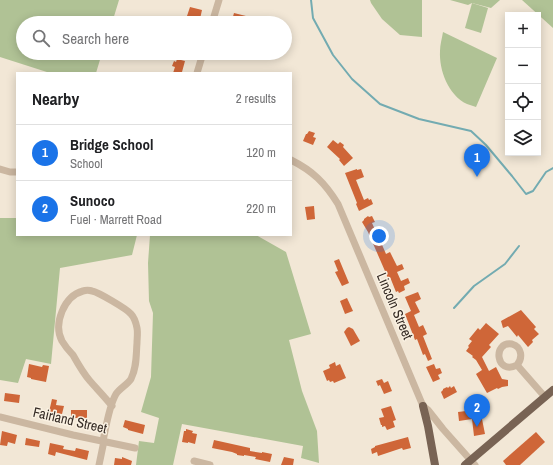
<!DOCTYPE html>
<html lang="en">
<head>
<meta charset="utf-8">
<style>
  body { margin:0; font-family:"Archivo Narrow",sans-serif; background:#f2f2f2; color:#202124 }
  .controls { position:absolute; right:12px; top:12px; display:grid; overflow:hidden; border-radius:0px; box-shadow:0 2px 10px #0003 }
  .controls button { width:36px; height:36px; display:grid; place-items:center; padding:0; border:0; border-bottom:1px solid #e0e0e0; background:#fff; color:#202124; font:20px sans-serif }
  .you { position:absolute; left:379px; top:236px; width:14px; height:14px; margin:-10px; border:3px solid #fff; border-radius:50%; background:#1a73e8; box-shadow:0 0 0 6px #1a73e833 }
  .badge { display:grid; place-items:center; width:26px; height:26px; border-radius:50%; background:#1a73e8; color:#fff; font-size:13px; font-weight:700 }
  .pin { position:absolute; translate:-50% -33px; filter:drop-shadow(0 1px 2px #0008) }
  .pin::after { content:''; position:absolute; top:21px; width:14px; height:12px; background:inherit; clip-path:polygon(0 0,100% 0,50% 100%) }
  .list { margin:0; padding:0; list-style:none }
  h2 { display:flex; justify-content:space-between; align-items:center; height:52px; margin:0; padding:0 16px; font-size:17px }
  h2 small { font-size:13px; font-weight:400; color:#757577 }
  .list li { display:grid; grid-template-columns:26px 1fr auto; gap:12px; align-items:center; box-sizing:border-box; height:56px; padding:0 16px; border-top:1px solid #e0e0e0 }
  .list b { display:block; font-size:15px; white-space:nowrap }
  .list p { margin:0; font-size:13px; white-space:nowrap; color:#757577 }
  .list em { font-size:13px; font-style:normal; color:#757577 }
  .icon { flex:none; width:22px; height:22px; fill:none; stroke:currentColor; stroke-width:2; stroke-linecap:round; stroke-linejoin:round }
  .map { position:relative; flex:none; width:553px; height:465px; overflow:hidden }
  .search { position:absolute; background:#fff; box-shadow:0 2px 10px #0003; left:16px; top:16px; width:276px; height:44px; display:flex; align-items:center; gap:10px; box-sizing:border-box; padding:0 14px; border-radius:22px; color:#757577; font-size:15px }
  .panel { position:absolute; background:#fff; box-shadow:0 2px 10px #0003; left:16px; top:72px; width:276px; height:164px; border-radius:0px }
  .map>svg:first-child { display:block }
  .green { fill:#b0c295 }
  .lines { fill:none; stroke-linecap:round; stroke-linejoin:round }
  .stream { stroke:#73abb1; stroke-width:2 }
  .building { fill:#cf6638 }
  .minor { stroke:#cbb7a1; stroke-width:7 }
  .major { stroke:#786354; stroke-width:8 }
  .labels { text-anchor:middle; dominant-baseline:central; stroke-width:3; stroke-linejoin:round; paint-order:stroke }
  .street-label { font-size:14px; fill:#352b25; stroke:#faf1e2 }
</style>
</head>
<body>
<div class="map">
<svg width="553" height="465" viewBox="0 0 553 465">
  <rect width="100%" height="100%" fill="#f2e7d6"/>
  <g class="green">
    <path d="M0 0H119L112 23H23V53H102L96 73H50L0 57Z"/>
    <path d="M370 0H422V37L400 35 382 19 371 3Z"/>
    <path d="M450 0H500L491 8 472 3 468 5Z"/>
    <path d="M522 0H553V28Z"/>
    <path d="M472 3 488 8 481 33 465 28Z"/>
    <path d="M443 32 497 58 476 107C473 106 470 105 467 104 448 95 439 70 440 51 440 45 442 38 443 32Z"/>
    <path d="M0 218H17V235H137L132 255 60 268 51 364 26 359 18 383 0 380Z"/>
    <path d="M150 235H256L286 252 311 334 289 340 302 391 317 431 319 463 301 458 303 446 182 424 173 465H136L139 441 154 443 159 418 141 412 151 377 153 313 149 301 148 263Z"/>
  </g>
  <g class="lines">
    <g class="stream">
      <path d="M311 0 313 18 333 55 352 79 380 104 419 119 471 131 486 145 512 176 526 194 533 191 546 172 553 168"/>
      <path d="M454 308 474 286 505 264 519 246"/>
    </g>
  </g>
  <g class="building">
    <path d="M190 7 202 10 200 19 187 16Z"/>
    <path d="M234 13 246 16 244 23 240 22V23H232L233 20H232Z"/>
    <path d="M177 59 185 61 182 72 181 73H173L175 67 172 66 174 61 176 62Z"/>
    <path d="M309 131 315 133 313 137 316 138 313 145 303 141 306 134H307Z"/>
    <path d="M333 140 338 144 340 142 344 145 343 147 353 158 344 166 339 160 340 159 327 147Z"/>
    <path d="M357 169V170L361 169 364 177 356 180 364 200 368 198 369 200 371 199 373 204 359 211 356 204 357 203 345 173Z"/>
    <path d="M314 206 315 219 307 220 305 207Z"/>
    <path d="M368 216 369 217 372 216 375 222 372 223 377 234 380 233 383 238 380 240 386 254 390 252 397 266 402 264 404 269 397 272 401 281 408 278 410 283 404 286 405 290 399 293 398 291 396 292 390 277 388 278 368 232 362 222 364 220V219Z"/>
    <path d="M339 259 349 283 342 286 335 272 338 271 334 261Z"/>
    <path d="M418 292 421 299 415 302 420 312 414 315 419 327 423 325 427 334 423 336 432 359 428 361 425 354 423 355 417 339 415 340 405 314 411 311 405 297Z"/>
    <path d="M347 298 353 311 345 314 340 301Z"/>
    <path d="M521 310 536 327 534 329 539 334 532 340 533 342 528 347 518 335 517 337 508 326 503 328 501 321Z"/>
    <path d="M486 323 499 334 489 345 491 347 482 357 489 371 496 367 502 379 508 380V386L502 387 498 389 497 388 487 393 476 374 482 370 476 360 472 357 473 356 466 351 469 347 468 346 472 341 469 339 478 328 480 330Z"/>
    <path d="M349 327 353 329 360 341 351 346 344 332 347 328Z"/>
    <path d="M335 362 336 366 340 364 346 378 334 383 333 381 330 382 329 380 327 381 323 371 330 368 329 365Z"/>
    <path d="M29 364 42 367 43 365 49 366 46 382 31 379V378L27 377Z"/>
    <path d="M434 364 436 369 440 368 442 373 438 375 440 379 433 382 426 367Z"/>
    <path d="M382 379 384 383 388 381 392 391 384 394 380 385 378 386 376 381Z"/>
    <path d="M450 386 451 388 454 386 457 392 444 399 441 392 443 390V389L447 387 448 388Z"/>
    <path d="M5 393 20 395 19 403 4 401Z"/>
    <path d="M52 399 57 400 56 405 64 406 62 414 49 412Z"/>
    <path d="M477 404 479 419H482L485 434 474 436 472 419 459 421 458 412 466 411 465 406Z"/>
    <path d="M391 406 396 420 393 421 395 427 387 430 385 426 382 427V425H381L379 418 384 417 381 409Z"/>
    <rect x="71" y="410" width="16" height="8"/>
    <path d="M125 420 145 425 143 434 128 430V429L123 427Z"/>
    <path d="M186 429 193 431 192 433 197 434 195 444 188 442V443L182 442 184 431H186Z"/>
    <path d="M2 431 17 435 15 444 8 442 7 446 0 445Z"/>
    <path d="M536 432 545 442 520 465H506L503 461Z"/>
    <path d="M408 437 411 448 403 450 402 448 378 456 377 452 372 454 371 449 375 447V446Z"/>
    <path d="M26 438 40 441 39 447 25 445Z"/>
    <path d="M214 440 250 448V451L262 453V452L272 454 270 462 255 459 256 457 244 455V456L237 455V454L232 452 212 448Z"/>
    <path d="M50 443 64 446 63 449 75 451 76 448 89 451 87 460 56 452 55 456 48 454Z"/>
    <path d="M122 457 132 461 131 465H114L115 458 122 459Z"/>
    <path d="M284 457 294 459 293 465H281Z"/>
  </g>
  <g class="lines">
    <g class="minor">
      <path d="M212 23 219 0"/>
      <path d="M197 73 203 53"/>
      <path d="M291 160C313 171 325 183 338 204L423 406 428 410 443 429 475 465"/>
      <path d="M0 169 10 172H17"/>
      <path d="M517 365C523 358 522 347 512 344 492 341 496 376 517 365L545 397"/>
      <path d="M0 417 73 435 135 448"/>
      <path d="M103 441C106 427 109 406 116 394 120 388 127 385 131 379 137 367 136 355 137 343 137 338 138 333 137 328 136 323 135 318 131 314 127 309 98 292 92 291 90 290 85 290 83 291 64 296 53 324 62 341 65 346 69 351 73 355 78 364 83 373 90 381 97 389 105 397 112 406"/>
      <path d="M194 461 210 465"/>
      <path d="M99 465 104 441"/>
    </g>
    <g class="major">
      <path d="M423 406 428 426 435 465"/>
      <path d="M465 465 553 390"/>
    </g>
  </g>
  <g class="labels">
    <g class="street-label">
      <text transform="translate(395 306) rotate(67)">Lincoln Street</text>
      <text transform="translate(70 420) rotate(13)">Fairland Street</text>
    </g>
  </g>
</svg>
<div class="controls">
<button>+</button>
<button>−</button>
<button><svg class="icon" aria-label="locate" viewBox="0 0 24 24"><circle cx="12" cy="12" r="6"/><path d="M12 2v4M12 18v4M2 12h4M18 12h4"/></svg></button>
<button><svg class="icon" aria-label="layers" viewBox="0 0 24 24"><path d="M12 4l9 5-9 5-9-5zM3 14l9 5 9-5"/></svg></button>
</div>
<div class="you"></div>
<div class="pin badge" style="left:477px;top:177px">1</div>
<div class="pin badge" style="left:477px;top:427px">2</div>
<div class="search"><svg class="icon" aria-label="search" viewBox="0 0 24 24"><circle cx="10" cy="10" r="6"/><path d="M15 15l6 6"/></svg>Search here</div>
<section class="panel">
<h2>Nearby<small>2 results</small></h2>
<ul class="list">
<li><span class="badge">1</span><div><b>Bridge School</b><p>School</p></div><em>120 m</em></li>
<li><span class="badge">2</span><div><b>Sunoco</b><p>Fuel · Marrett Road</p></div><em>220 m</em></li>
</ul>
</section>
</div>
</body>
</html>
